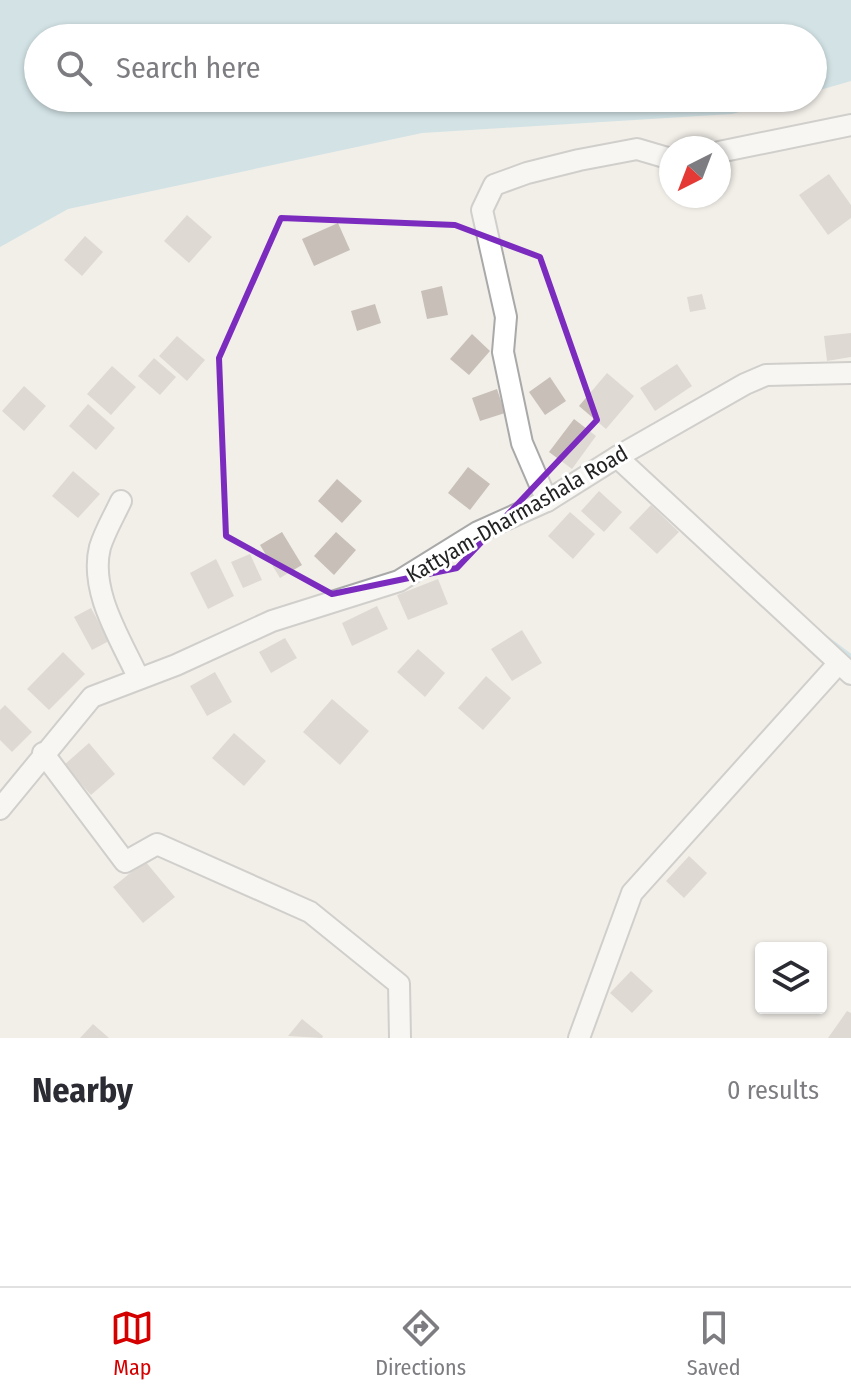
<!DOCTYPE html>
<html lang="en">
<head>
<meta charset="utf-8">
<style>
  body { margin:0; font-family:"Fira Sans Condensed",sans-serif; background:#f2f2f3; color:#2b2b33 }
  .controls { position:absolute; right:24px; bottom:24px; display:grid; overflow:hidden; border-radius:8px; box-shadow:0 2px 6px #0004 }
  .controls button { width:72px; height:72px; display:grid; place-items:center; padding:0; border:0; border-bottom:2px solid #e1e1e2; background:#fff; color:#2b2b33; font:40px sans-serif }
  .compass { position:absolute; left:659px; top:136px; width:72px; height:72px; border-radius:50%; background:#fff; box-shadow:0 2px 6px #0004; rotate:222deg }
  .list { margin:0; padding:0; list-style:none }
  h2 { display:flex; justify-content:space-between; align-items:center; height:104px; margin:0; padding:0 32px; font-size:34px }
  h2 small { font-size:26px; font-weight:400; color:#7c7c81 }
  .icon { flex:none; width:44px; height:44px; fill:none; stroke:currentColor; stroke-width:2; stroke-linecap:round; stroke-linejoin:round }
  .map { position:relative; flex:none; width:851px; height:1038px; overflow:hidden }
  .search { position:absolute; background:#fff; box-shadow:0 2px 6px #0004; left:24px; right:24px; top:24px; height:88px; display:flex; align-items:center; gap:20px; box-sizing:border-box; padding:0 28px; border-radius:44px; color:#7c7c81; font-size:30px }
  .sheet { height:248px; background:#fff }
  nav { display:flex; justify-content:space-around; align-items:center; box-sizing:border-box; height:112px; border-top:2px solid #e1e1e2; background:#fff; font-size:22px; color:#7c7c81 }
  nav a { display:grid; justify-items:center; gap:4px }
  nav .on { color:#d40000 }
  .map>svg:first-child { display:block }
  .water { fill:#aad3df }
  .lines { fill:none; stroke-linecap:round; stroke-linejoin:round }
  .stream { stroke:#aad3df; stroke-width:5 }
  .building { fill:#c7bfb8 }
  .street-casing { stroke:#a9a9a9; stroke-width:24 }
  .street { stroke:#fff; stroke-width:20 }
  .marked { fill:none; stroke:#7b2cbf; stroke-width:6; stroke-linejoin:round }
  .labels { text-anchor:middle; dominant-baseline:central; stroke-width:6; stroke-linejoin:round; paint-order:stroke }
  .street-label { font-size:22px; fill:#222; stroke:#fff }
</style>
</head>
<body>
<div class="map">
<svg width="851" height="1038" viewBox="0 0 851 1038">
  <rect width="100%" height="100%" fill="#f2efe9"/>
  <path class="water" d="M0 0H851V81L813 92V38H38V98H790L732 114 422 133 68 209 0 247Z"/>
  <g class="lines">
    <path class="stream" d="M826 638 851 657"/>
  </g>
  <g class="building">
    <path d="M829 174 851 205V218L828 235 799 195Z"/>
    <path d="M187 215 212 237 189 263 164 241Z"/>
    <path d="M338 223 350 250 314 266 302 239Z"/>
    <path d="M85 236 103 252 82 276 64 260Z"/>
    <path d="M442 286 448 315 427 319 421 291Z"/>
    <path d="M702 294 706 309 690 312 687 297Z"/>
    <path d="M375 304 381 323 357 331 351 311Z"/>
    <path d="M851 333V357L827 361 824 336Z"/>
    <path d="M472 334 490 351 469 375 450 359Z"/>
    <path d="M177 336 205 360 187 381 159 356Z"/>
    <path d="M154 358 176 377 160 395 138 376Z"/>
    <path d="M677 364 692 386 655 411 640 388Z"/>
    <path d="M112 366 136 387 111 415 87 394Z"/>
    <path d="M607 373 634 396 606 429 579 406Z"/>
    <path d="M550 377 566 401 545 415 529 392Z"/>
    <path d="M24 386 46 406 24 431 2 411Z"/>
    <path d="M497 389 505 413 480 421 472 398Z"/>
    <path d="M88 404 115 428 96 450 69 426Z"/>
    <path d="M574 419 596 436 572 469 549 452Z"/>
    <path d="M468 467 490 484 470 510 448 493Z"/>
    <path d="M73 471 100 494 78 518 52 496Z"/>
    <path d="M337 479 362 501 342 523 318 501Z"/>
    <path d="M599 491 622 512 604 532 581 511Z"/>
    <path d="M651 505 679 532 657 554 629 528Z"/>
    <path d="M570 512 595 534 573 559 548 536Z"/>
    <path d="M282 532 302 565 280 578 260 545Z"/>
    <path d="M336 532 356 550 334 575 314 556Z"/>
    <path d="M250 554 262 580 243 588 231 562Z"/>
    <path d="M216 559 234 596 208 609 190 573Z"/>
    <path d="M438 579 448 604 408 620 397 595Z"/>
    <path d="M377 606 388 629 352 646 342 623Z"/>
    <path d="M91 608 109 641 92 650 74 617Z"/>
    <path d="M522 630 542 663 512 681 491 649Z"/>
    <path d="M285 638 297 658 271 673 259 652Z"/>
    <path d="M418 649 445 673 425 697 397 672Z"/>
    <path d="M63 652 85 674 49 710 27 689Z"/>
    <path d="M215 672 232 702 207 716 190 686Z"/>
    <path d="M486 676 511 698 483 730 458 708Z"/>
    <path d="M332 699 369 731 340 765 303 732Z"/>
    <path d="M5 705 32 732 12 752 0 740V710Z"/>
    <path d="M234 733 266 761 244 786 212 758Z"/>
    <path d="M89 743 115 774 91 795 64 765Z"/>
    <path d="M689 856 707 873 684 898 666 881Z"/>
    <path d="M145 861 175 897 143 923 113 887Z"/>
    <path d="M631 971 653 991 632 1013 610 993Z"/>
    <path d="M847 1011 851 1013V1038H828Z"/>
    <path d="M302 1019 323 1036 322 1038 288 1036Z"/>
    <path d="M93 1024 109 1038H80Z"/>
  </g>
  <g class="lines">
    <defs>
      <g id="street">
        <path d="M719 152 851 125"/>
        <path d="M617 457 851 674"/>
        <path d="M121 501C114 516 105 531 100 547 89 591 120 638 138 677"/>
        <path d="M547 501 522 443 503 352 506 317 482 210 494 185 527 173 579 160 637 149 671 159"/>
        <path d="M43 753 125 862 157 844 310 912 399 984 400 1038"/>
        <path d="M0 809 92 697 176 665 272 621 399 581 478 532 547 501 617 457 745 384 766 375 851 373"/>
        <path d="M579 1038 632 893 838 664"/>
      </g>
    </defs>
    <use href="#street" class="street-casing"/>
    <use href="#street" class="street"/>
  </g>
  <path d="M0 0H851V1038H0ZM281 218 455 225 540 257 597 420 457 568 332 594 226 536 219 358Z" fill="#f2efe9" fill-opacity=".55" fill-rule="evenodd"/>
  <path class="marked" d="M281 218 455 225 540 257 597 420 457 568 332 594 226 536 219 358Z"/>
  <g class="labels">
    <g class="street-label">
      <text transform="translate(517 514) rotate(-30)">Kattyam-Dharmashala Road</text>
    </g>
  </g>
</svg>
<div class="controls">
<button><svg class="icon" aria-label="layers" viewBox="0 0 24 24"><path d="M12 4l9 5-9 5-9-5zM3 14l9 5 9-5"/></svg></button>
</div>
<svg class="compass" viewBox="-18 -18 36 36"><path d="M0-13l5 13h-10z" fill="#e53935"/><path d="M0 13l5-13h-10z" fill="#7c7c81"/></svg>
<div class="search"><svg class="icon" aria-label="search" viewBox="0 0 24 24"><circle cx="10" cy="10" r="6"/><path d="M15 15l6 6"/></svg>Search here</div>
</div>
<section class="sheet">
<h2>Nearby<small>0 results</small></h2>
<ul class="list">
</ul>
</section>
<nav>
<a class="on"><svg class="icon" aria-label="map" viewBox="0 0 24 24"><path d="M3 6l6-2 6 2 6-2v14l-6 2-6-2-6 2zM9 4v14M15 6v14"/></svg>Map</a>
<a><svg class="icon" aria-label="directions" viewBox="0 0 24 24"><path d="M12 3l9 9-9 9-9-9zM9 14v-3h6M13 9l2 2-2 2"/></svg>Directions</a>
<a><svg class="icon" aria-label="saved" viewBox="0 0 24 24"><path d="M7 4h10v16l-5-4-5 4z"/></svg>Saved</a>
</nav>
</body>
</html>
